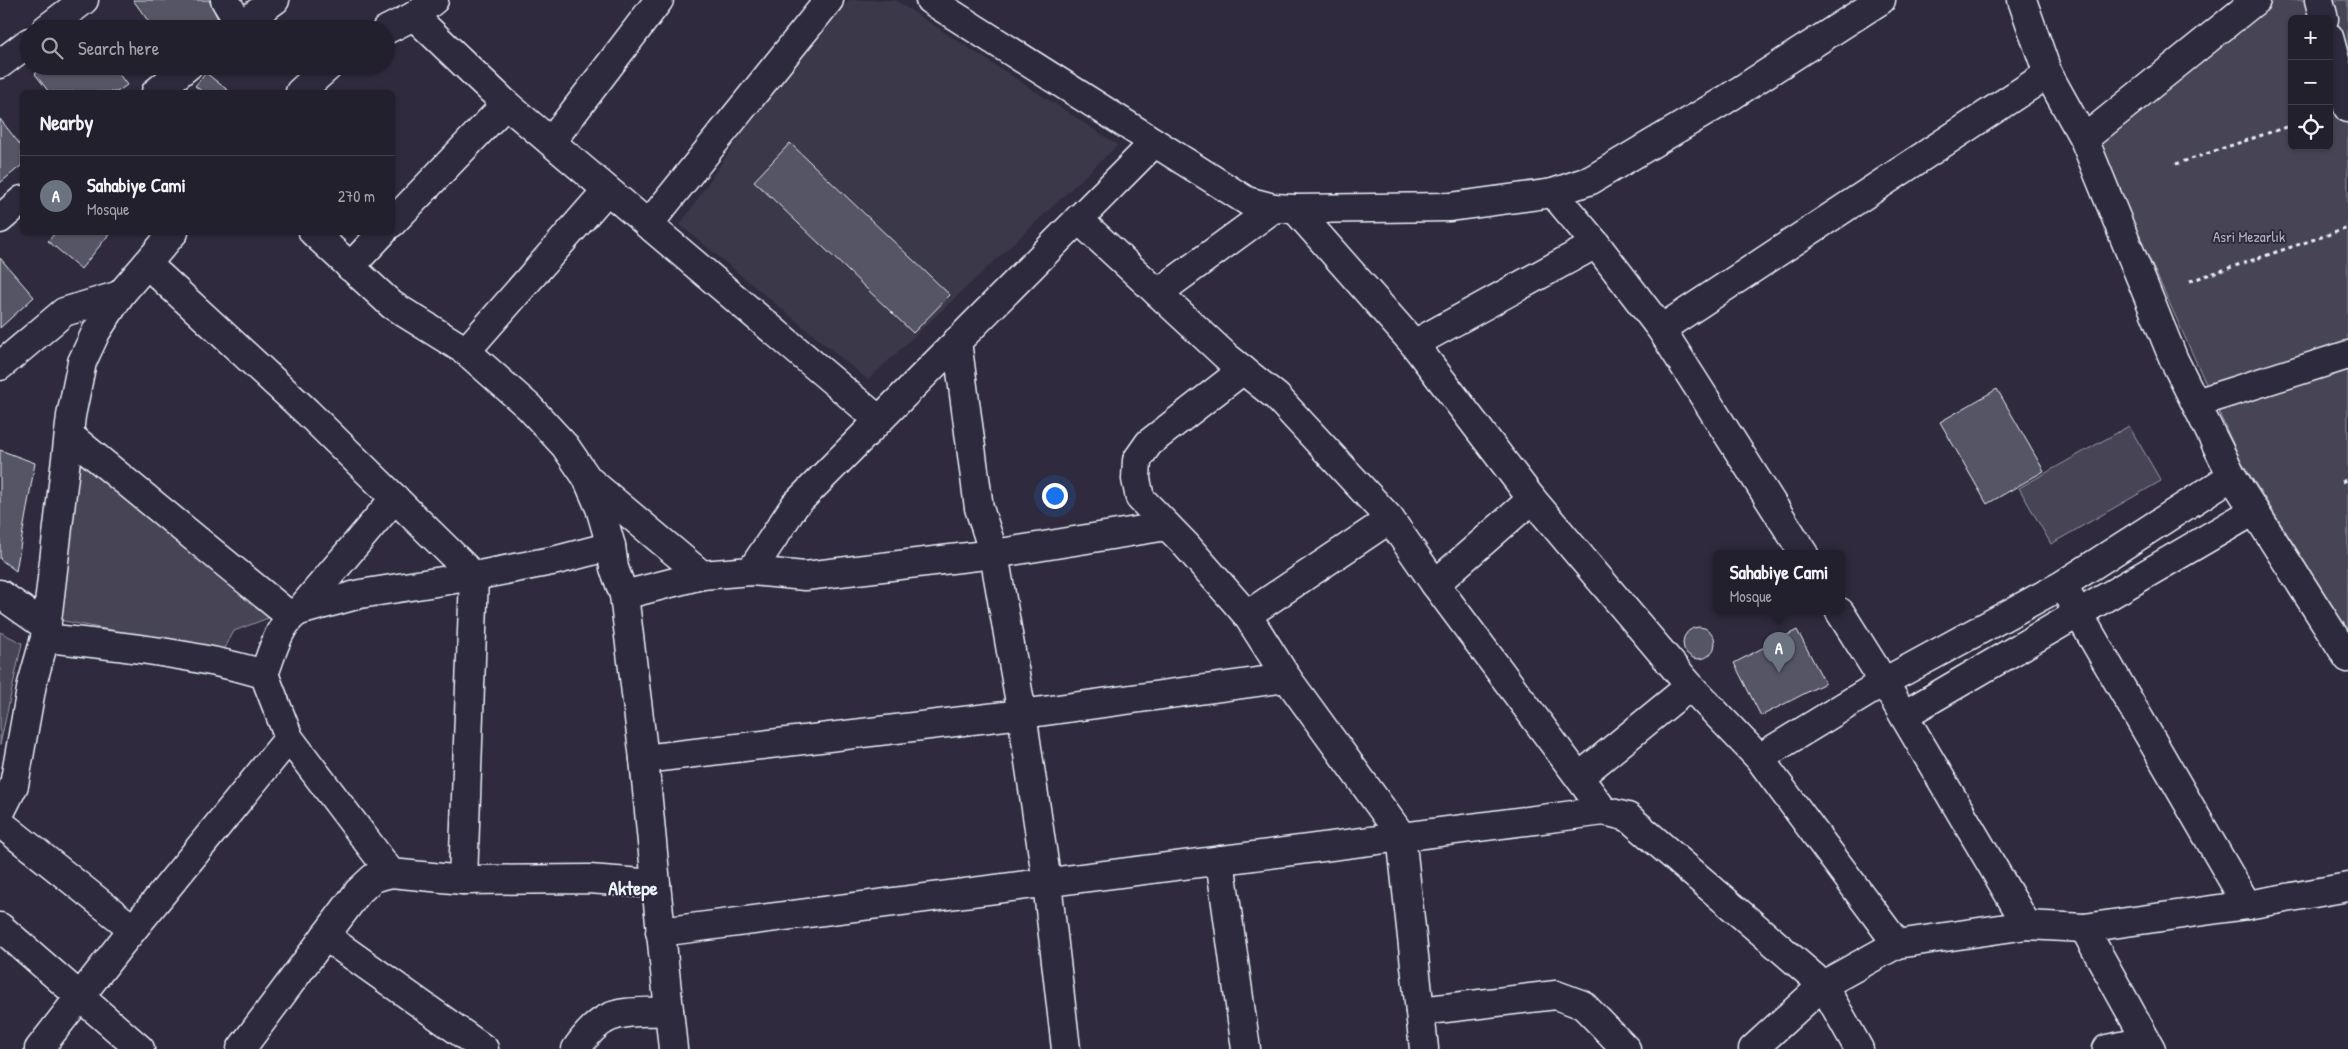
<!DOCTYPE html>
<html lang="en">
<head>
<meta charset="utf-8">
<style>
  body { margin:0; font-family:"Patrick Hand",sans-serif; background:#2b2836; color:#f1f3f6 }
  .controls { position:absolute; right:15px; top:15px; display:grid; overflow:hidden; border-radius:8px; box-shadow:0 1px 4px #0004 }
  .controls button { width:45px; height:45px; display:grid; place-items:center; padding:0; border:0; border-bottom:1px solid #403e4a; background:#23202e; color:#f1f3f6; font:25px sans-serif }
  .you { position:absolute; left:1054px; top:495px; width:18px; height:18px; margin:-12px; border:4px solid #fff; border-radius:50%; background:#1a73e8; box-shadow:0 0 0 8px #1a73e833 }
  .badge { display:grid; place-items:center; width:32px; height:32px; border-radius:50%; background:#8bbbb9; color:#fff; font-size:16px; font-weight:700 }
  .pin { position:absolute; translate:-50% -41px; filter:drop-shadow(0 1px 2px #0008) }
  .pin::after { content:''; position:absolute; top:26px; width:18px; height:15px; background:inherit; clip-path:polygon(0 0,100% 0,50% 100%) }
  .popup { position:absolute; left:1713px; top:550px; width:132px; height:65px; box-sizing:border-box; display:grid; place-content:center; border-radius:8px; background:#23202e; filter:drop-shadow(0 1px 4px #0005); font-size:16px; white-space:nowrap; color:#a3a3aa }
  .popup b { font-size:19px; color:#f1f3f6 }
  .popup::after { content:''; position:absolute; left:50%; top:100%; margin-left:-10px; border:10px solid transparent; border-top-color:#23202e }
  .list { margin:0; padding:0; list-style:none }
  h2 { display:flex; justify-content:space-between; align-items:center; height:65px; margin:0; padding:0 20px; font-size:21px }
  h2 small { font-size:16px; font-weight:400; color:#a3a3aa }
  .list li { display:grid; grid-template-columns:32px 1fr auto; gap:15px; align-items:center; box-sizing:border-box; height:80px; padding:0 20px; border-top:1px solid #403e4a }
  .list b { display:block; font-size:19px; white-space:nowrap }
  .list p { margin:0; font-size:16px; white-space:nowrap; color:#a3a3aa }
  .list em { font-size:16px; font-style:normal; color:#a3a3aa }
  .icon { flex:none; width:28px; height:28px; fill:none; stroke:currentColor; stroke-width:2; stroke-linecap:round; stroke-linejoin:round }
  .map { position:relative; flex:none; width:2348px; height:1049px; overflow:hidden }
  .search { position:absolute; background:#23202e; box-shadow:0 1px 4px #0004; left:20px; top:20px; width:375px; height:55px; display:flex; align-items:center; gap:12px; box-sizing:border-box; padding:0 18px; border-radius:28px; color:#a3a3aa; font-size:19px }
  .panel { position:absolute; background:#23202e; box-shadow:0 1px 4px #0004; left:20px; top:90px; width:375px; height:145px; border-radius:8px }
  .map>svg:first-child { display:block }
  .built { fill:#3b3749 }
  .green { fill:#464455; stroke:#979aa6; fill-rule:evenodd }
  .building { fill:#575565; stroke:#e8f1f8 }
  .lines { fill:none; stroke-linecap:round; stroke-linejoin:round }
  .minor-casing { stroke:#e8f1f8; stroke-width:31 }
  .path { stroke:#e8f1f8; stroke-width:3; stroke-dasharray:4 4; stroke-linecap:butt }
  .minor { stroke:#2f2a3d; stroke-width:28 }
  .labels { text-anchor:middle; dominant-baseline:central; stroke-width:4; stroke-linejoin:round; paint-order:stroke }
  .park-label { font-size:15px; fill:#afb4bf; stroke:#2f2a3d }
  .district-label { font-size:20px; font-weight:bold; fill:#e8f1f8; stroke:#2f2a3d }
</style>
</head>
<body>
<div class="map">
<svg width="2348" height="1049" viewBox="0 0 2348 1049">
  <rect width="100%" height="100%" fill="#2f2a3d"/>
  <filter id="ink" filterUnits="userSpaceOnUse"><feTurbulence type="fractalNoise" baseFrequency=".02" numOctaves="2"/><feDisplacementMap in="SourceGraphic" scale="10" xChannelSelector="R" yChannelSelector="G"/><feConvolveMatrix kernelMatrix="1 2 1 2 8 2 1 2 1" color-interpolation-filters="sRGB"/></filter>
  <g filter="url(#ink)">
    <path class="built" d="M849 0H895L1118 145 868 380 680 225 762 103Z"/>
    <g class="green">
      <path d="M2256 0H2348V630L2240 459 2092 132ZM2292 19H2329V146H2292Z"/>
      <path d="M2129 426 2161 481 2051 544 2019 488Z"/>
      <path d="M77 454 276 615 234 631 223 652 59 620Z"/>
      <path d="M0 632 22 643 0 745Z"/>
    </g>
    <g class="building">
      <path d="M133 0H209L218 19 204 29H154Z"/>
      <path d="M44 66H113L127 85 117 92H49L35 74Z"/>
      <path d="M206 73 230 92H203L195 86Z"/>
      <path d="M0 119 22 147V165L0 183Z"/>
      <path d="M790 143 950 295 913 333 754 181Z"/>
      <path d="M56 232H111L81 269 48 241Z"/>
      <path d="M0 258 34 297 0 328Z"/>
      <path d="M1997 389 2044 471 1987 504 1940 422Z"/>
      <path d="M0 450 35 463 16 571 0 559Z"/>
      <circle cx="1699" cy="643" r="16"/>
      <path d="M1797 630 1825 683 1761 716 1734 663Z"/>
    </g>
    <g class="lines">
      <defs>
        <g id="minor">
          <path d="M225 0 240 25"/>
          <path d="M930 0 1247 201 1274 208 1295 209 1450 207 1553 193 1591 180 1722 102 1881 0"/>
          <path d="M2022 0 2048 74 2084 139 2174 360 2232 476 2348 658"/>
          <path d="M2319 0 2324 19"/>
          <path d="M414 16 506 104 879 420"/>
          <path d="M46 29 84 0"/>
          <path d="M235 29 275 0"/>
          <path d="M386 30 414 16 434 0"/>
          <path d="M2329 37 2348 108"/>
          <path d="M0 64 29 42"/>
          <path d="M156 92 188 66"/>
          <path d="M300 92 329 66"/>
          <path d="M2084 139 2256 0"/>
          <path d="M551 142 659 0"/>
          <path d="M1553 193 1596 244 1661 329 1804 554"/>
          <path d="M1295 209 1414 344 1532 499 1690 686 1759 758 1897 944"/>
          <path d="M0 219 22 200"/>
          <path d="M1078 219 1228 358 1277 397 1390 519 1435 584 1604 811"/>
          <path d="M392 223 506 104"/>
          <path d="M648 225 829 0"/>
          <path d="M313 232 392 305 466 351 529 407 565 446 587 478 600 508 611 546"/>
          <path d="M147 264 307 412 474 576 463 880"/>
          <path d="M350 267 383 232"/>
          <path d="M1158 293 1274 208"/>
          <path d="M1661 329 2048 74"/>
          <path d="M957 341 979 508 994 554 1022 714 1047 883 1066 1049"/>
          <path d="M1414 344 1596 244"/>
          <path d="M466 351 607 190"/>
          <path d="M0 366 64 312 120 295"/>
          <path d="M1243 370 1149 443 1137 460 1136 479 1140 498 1185 544 1247 615 1287 678 1401 835 1424 1049"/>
          <path d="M2196 403 2348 355"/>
          <path d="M69 435 290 616"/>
          <path d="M590 481 702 575"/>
          <path d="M751 571 805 576 994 554 1167 526"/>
          <path d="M1435 584 1532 499"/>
          <path d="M0 594 47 627"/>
          <path d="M624 595 702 575 751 571 795 505 1154 143"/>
          <path d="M2069 597 2247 905"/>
          <path d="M299 611 395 498"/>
          <path d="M1840 612 1884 682 2027 925"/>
          <path d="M1247 615 1390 519"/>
          <path d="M45 638C119 646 192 653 264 674L289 738 391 873 463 880 589 879 656 884 673 1049"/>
          <path d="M264 674C272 654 279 622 299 611L360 594 474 576 557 560 611 546 614 568 624 595 644 759 656 884"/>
          <path d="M1904 715 2254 511"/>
          <path d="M1759 758 1884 682 2062 585 2232 476"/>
          <path d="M644 759 1022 714 1287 678"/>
          <path d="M1579 777 1690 686"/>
          <path d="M0 813 14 785 32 684 45 638 71 416 82 362 96 332 120 295 174 232"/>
          <path d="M0 823 133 929"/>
          <path d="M1220 860 1246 1049"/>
          <path d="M0 927 140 1049"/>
          <path d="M2084 928 2151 1049"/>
          <path d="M660 932 1604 811 1628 817 1823 985 1859 1049"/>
          <path d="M325 936 484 1049"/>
          <path d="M1420 1011 1556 995 1583 1005 1626 1049"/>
          <path d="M39 1049 121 944 289 738"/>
          <path d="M241 1049 358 892 373 878 391 873"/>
          <path d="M576 1049C606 1006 621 1014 669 1011"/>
          <path d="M1753 1049 1823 985 1897 944 2027 925 2084 928 2247 905 2348 887"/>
          <path d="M2107 1049 2146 1041"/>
        </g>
      </defs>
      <use href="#minor" class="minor-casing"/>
      <g class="path">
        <path d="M2176 164 2292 125"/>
        <path d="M2190 281 2348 228"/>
        <path d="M2342 482 2348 479"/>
      </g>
      <use href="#minor" class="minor"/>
    </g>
  </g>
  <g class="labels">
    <g class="park-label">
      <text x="2249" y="236">Asri Mezarlık</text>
    </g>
    <g class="district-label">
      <text x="633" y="887">Aktepe</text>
    </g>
  </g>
</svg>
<div class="controls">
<button>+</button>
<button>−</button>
<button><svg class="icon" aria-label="locate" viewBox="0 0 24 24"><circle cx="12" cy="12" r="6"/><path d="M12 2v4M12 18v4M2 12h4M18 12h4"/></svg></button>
</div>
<div class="you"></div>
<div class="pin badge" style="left:1779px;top:673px;background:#6b7280">A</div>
<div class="popup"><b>Sahabiye Cami</b>Mosque</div>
<div class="search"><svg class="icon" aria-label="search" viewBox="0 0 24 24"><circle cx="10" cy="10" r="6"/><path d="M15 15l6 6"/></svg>Search here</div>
<section class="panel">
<h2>Nearby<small></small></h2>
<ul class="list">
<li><span class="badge" style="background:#6b7280">A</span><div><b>Sahabiye Cami</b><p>Mosque</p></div><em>270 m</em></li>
</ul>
</section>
</div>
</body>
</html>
